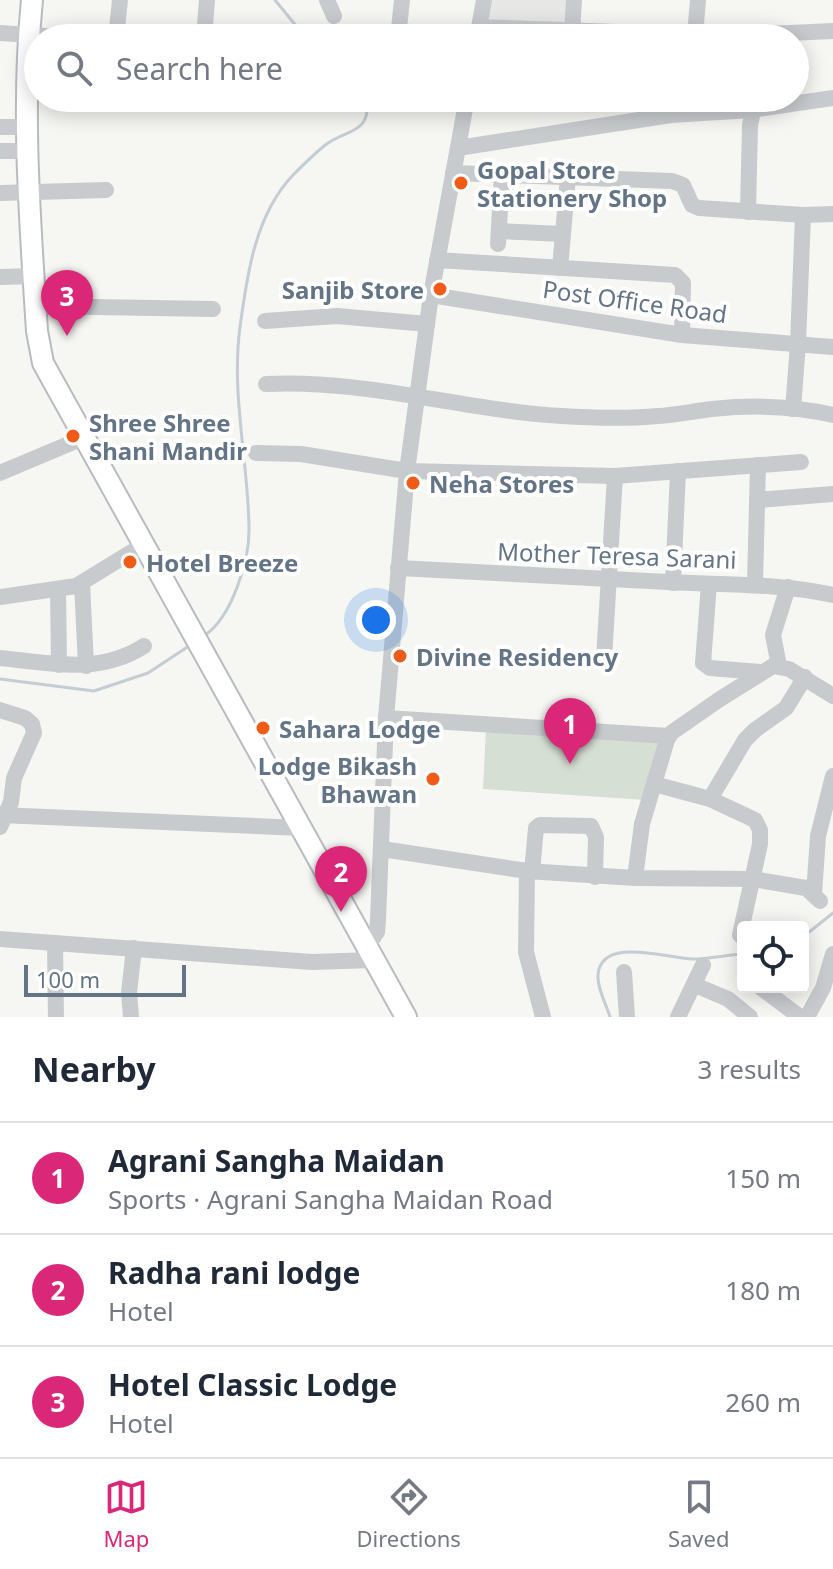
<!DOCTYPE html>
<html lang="en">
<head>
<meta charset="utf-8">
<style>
  body { margin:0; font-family:"Noto Sans",sans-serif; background:#f6f6f7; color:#1f2937 }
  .controls { position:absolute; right:24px; bottom:24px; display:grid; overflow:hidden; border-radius:8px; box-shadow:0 4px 20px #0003 }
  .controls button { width:72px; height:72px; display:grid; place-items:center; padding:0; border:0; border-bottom:2px solid #e0e1e3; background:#fff; color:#1f2937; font:40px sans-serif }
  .scale { position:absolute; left:24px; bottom:20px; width:162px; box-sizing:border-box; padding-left:8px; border:4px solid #637486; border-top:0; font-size:22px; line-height:28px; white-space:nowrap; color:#637486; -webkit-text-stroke:6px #fff; paint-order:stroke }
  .you { position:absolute; left:376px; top:620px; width:28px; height:28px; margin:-20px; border:6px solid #fff; border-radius:50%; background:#1a73e8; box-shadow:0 0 0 12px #1a73e833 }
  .badge { display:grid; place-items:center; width:52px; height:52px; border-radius:50%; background:#db2777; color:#fff; font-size:26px; font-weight:700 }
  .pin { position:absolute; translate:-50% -66px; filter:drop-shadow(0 2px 4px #0008) }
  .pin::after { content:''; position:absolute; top:42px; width:28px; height:24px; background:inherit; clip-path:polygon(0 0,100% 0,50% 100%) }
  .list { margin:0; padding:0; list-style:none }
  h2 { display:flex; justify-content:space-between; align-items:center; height:104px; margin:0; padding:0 32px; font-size:34px }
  h2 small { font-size:26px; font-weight:400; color:#747a83 }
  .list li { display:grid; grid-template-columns:52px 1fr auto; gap:24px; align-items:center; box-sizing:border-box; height:112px; padding:0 32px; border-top:2px solid #e0e1e3 }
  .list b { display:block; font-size:30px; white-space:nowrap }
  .list p { margin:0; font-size:26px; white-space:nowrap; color:#747a83 }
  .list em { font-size:26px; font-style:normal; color:#747a83 }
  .icon { flex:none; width:44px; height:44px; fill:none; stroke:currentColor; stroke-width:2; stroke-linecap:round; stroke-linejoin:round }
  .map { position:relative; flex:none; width:833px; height:1017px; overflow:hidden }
  .search { position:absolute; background:#fff; box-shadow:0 4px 20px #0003; left:24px; right:24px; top:24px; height:88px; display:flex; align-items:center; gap:20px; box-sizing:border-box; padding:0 28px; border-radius:44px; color:#747a83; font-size:30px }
  .sheet { height:440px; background:#fff }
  nav { display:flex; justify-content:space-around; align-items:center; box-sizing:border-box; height:112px; border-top:2px solid #e0e1e3; background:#fff; font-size:22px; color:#747a83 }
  nav a { display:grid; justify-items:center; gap:4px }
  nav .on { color:#db2777 }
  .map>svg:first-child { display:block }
  .built { fill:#e7e8e6 }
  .grass { fill:#d6dfd3 }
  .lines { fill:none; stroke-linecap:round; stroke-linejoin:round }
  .stream { stroke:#c3cdd3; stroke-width:3 }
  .major-casing { stroke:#b8bcc0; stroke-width:24 }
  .minor { stroke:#c8cbce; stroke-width:16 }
  .major { stroke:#fff; stroke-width:20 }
  .poi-dot { fill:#f05c18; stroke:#fff; stroke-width:3 }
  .labels { text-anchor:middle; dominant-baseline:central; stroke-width:8; stroke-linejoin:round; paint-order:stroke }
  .poi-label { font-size:24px; font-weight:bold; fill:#637486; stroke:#fff; text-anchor:start }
  .street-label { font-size:24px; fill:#637486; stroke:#fff }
</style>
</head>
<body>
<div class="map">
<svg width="833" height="1017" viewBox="0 0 833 1017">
  <rect width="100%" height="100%" fill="#f6f6f2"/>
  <path class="built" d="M488 0H568V26L485 21Z"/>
  <path class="grass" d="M486 729 663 739 646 800 483 789Z"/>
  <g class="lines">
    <g class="stream">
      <path d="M275 0 306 38"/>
      <path d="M205 635C232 617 250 559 249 527 248 460 231 394 240 327 247 275 255 215 293 175 303 165 313 155 324 146 346 128 371 136 367 98"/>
      <path d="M0 679 94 691 148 673 192 644"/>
      <path d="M803 937 833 913"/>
      <path d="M610 1017C606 1004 597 988 598 975 601 935 669 959 693 959 709 959 726 955 743 954"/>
    </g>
    <defs>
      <path id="major" d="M32 0C21 109 30 221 37 331L43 363 406 1017"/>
    </defs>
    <use href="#major" class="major-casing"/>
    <g class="minor">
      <path d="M327 0 334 16"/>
      <path d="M479 27 726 36 833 31"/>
      <path d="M572 32 574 0"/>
      <path d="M0 33 75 38"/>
      <path d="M695 35 698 0"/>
      <path d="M116 38 120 0"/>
      <path d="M204 38 207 0"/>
      <path d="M398 38 402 0"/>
      <path d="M477 38 484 0"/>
      <path d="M0 127H28"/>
      <path d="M458 148 671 115 752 110 833 98"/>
      <path d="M0 151H29"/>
      <path d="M453 173 672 181 683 185 692 205 699 208 803 215 833 214"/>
      <path d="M0 193 106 190"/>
      <path d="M748 212 750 125 756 98"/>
      <path d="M499 231 563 234"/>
      <path d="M498 244 502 175"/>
      <path d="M437 260 675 275 683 283 682 335"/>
      <path d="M560 268 568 177"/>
      <path d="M0 277 33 276"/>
      <path d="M431 295 682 335 833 347"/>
      <path d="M35 306 213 309"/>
      <path d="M265 321 337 316 427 324"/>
      <path d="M266 384C365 379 462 410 561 416 593 418 626 419 658 416 676 415 694 411 712 409 751 405 795 406 833 415"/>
      <path d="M793 409 798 344 803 215"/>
      <path d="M256 453 301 454 407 471 615 476 801 462"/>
      <path d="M0 473 83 438"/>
      <path d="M757 500 833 494"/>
      <path d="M398 568C488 573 578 578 668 582 724 585 778 583 833 595"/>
      <path d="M82 583 86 666"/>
      <path d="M673 583 678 471"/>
      <path d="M709 584 703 663 710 668 760 672"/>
      <path d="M755 584 758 465"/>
      <path d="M58 590 59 665"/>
      <path d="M0 597 76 586 143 545"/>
      <path d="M0 658C50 663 99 675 144 646"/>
      <path d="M604 659 615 476"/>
      <path d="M779 666 773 635 788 587"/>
      <path d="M0 710 25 718 32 724 34 733 14 778 11 802 0 827"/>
      <path d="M386 718 669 736"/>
      <path d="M654 784 710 799 755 820 760 830V844L740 935"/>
      <path d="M710 799 745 740 755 730 786 708 805 677"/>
      <path d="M0 815 301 828"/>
      <path d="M382 849 527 871 635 878 753 879 806 888 820 901"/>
      <path d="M527 871 526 952 543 1017"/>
      <path d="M532 872 536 828 540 825 591 826 596 837 595 877"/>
      <path d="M635 878 642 824 667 740 671 733 720 699 773 666 789 669 833 696"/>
      <path d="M814 894 818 836 833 776"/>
      <path d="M0 939 312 962 374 960"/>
      <path d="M55 943 56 1017"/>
      <path d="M367 946 377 932 378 920 386 718 407 471 431 295 467 98"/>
      <path d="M624 972 627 1017"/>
      <path d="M695 985 728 999 750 1017"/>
      <path d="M760 987 800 1017"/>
      <path d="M131 1017 129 993 134 948"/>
      <path d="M678 1017 703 965"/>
      <path d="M807 1017 823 988 833 954"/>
    </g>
    <use href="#major" class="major"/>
  </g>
  <g class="poi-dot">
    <circle cx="461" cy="183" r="8"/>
    <circle cx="440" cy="289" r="8"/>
    <circle cx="73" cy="436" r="8"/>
    <circle cx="413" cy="483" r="8"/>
    <circle cx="130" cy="562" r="8"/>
    <circle cx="400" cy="656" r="8"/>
    <circle cx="263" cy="728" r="8"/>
    <circle cx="433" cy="779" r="8"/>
  </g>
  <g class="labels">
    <g class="poi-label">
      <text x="477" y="169">Gopal Store<tspan x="477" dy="28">Stationery Shop</tspan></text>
      <text x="424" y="289" text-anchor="end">Sanjib Store</text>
      <text x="89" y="422">Shree Shree<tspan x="89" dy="28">Shani Mandir</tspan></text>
      <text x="429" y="483">Neha Stores</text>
      <text x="146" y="562">Hotel Breeze</text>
      <text x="416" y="656">Divine Residency</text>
      <text x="279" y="728">Sahara Lodge</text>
      <text x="417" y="765" text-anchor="end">Lodge Bikash<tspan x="417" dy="28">Bhawan</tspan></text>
    </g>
    <g class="street-label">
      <text transform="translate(635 301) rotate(8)">Post Office Road</text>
      <text transform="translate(617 555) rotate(2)">Mother Teresa Sarani</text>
    </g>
  </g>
</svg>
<div class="controls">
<button><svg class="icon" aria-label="locate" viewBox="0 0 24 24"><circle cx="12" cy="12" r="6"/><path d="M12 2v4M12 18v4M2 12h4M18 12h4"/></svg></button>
</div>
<div class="scale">100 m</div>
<div class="you"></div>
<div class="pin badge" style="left:570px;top:764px">1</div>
<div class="pin badge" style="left:341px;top:912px">2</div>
<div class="pin badge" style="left:67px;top:336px">3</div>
<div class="search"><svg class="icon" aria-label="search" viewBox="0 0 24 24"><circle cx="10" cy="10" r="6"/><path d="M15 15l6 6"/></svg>Search here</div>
</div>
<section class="sheet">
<h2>Nearby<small>3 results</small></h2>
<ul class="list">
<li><span class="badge">1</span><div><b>Agrani Sangha Maidan</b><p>Sports · Agrani Sangha Maidan Road</p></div><em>150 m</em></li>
<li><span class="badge">2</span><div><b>Radha rani lodge</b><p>Hotel</p></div><em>180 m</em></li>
<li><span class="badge">3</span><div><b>Hotel Classic Lodge</b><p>Hotel</p></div><em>260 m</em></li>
</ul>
</section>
<nav>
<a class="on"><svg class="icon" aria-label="map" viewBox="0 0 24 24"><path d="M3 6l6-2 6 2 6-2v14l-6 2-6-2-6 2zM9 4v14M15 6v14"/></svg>Map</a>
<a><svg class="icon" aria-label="directions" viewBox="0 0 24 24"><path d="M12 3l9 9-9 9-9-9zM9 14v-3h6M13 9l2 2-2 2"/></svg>Directions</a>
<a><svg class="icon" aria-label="saved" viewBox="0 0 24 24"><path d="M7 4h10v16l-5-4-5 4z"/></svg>Saved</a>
</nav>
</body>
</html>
